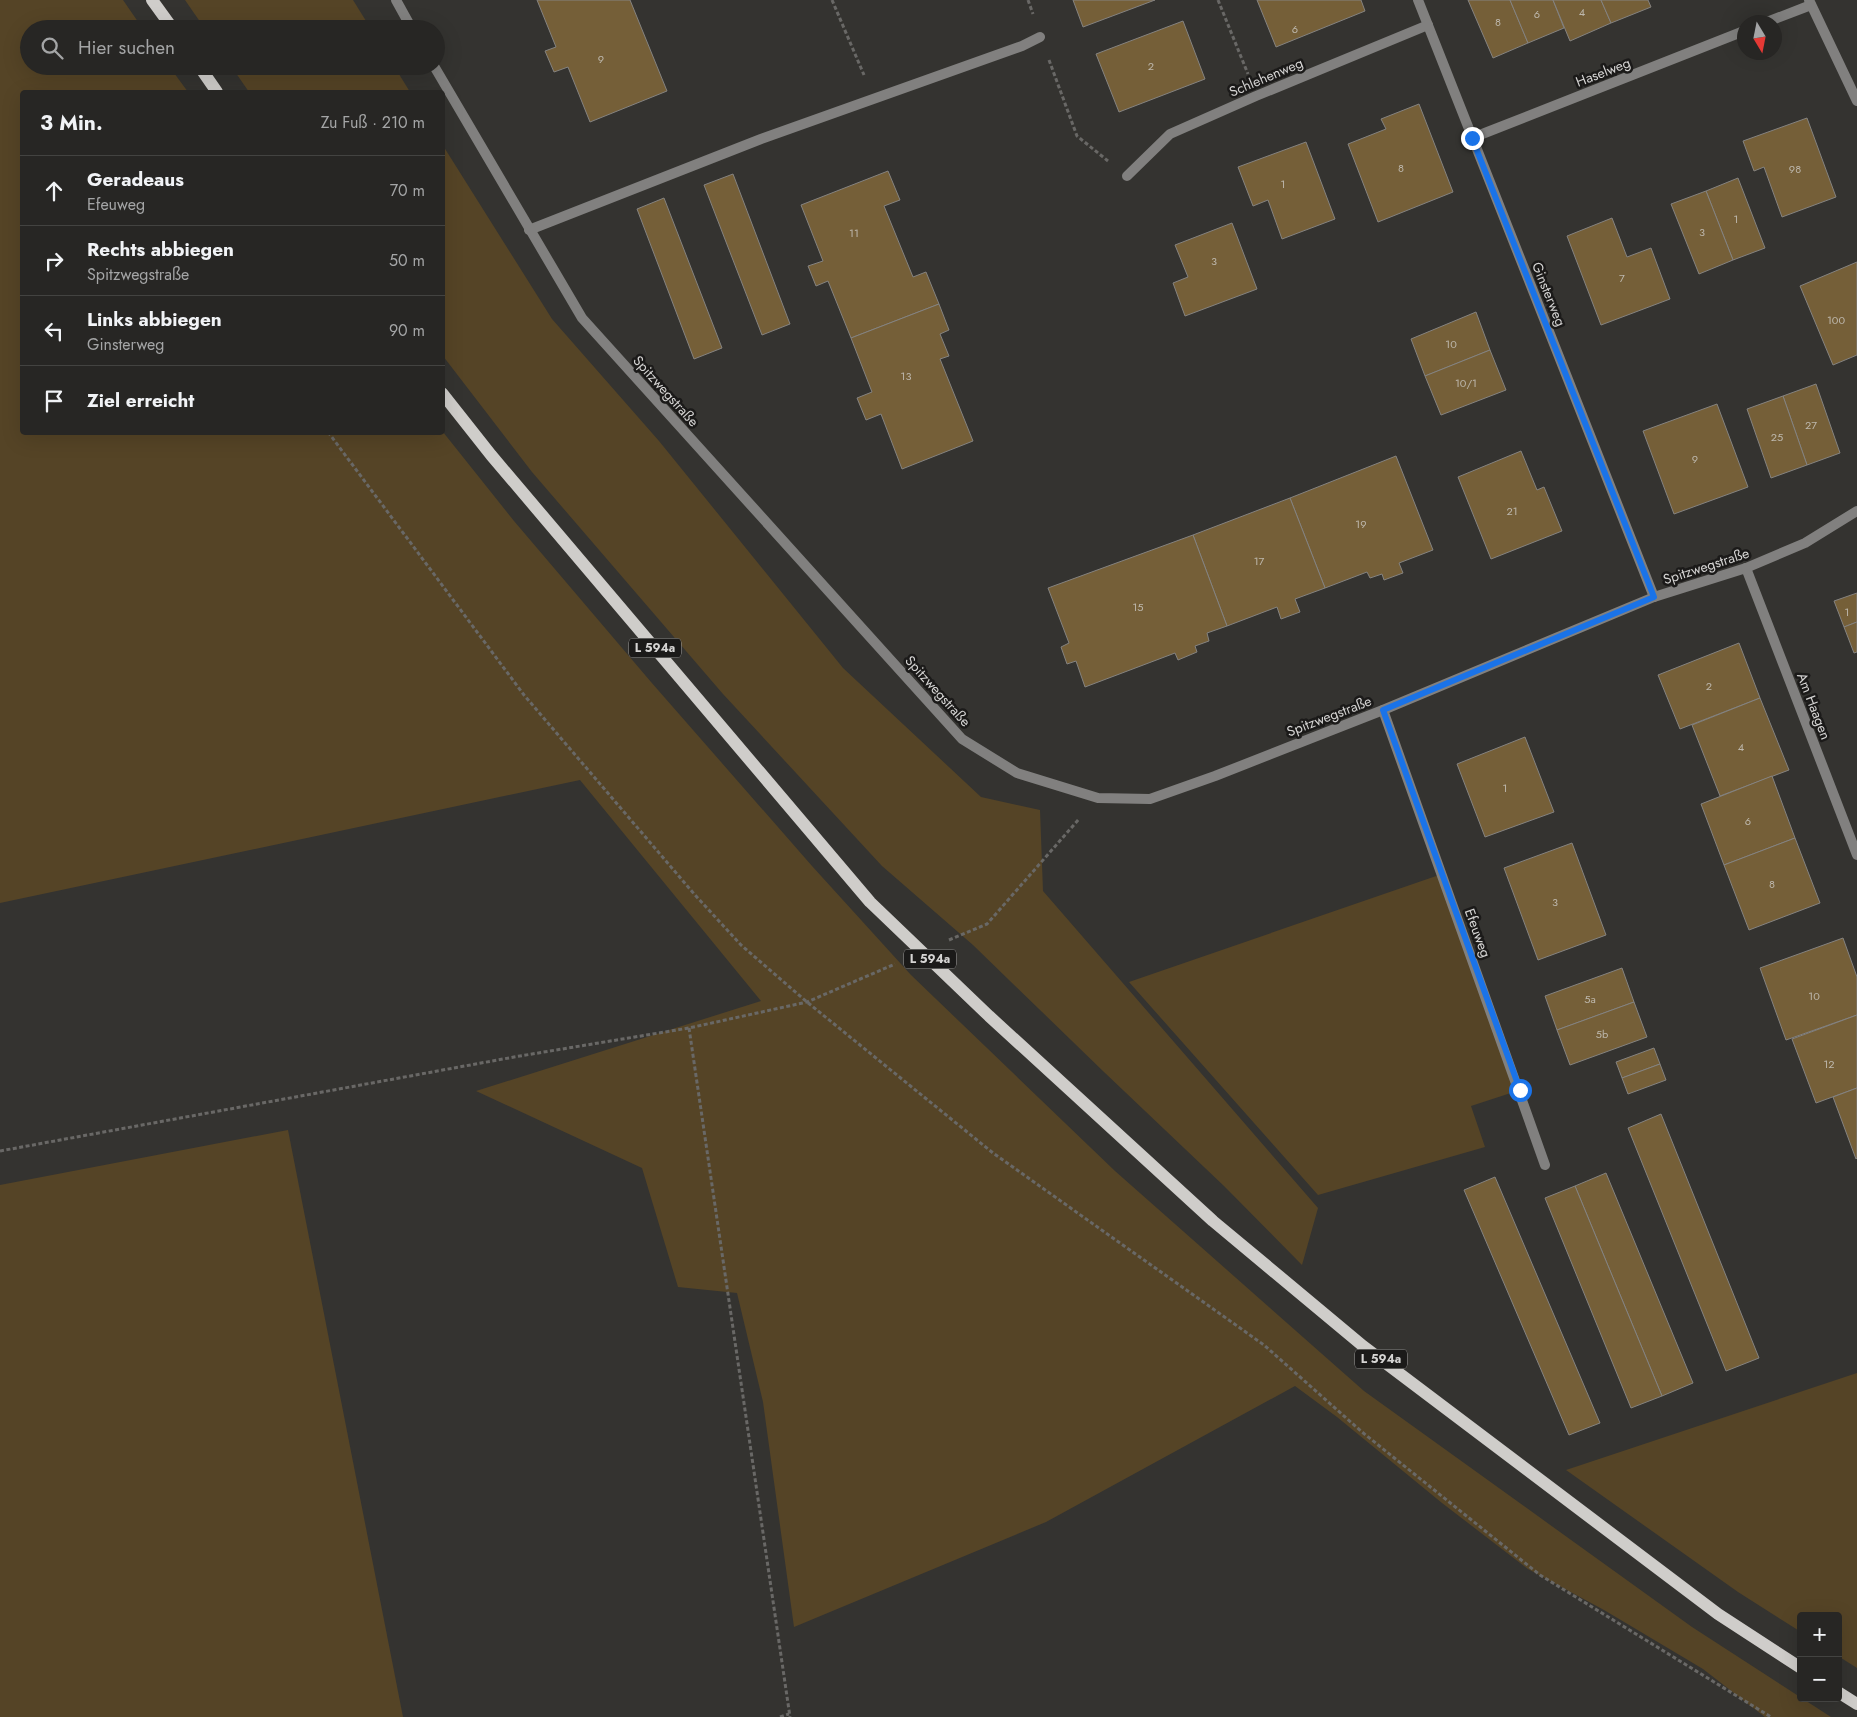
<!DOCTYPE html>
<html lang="de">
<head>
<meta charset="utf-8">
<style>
  body { margin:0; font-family:Jost,sans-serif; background:#2f2e2c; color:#f1f3f6 }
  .controls { position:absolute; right:15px; bottom:15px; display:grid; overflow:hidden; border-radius:5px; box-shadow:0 5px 20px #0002 }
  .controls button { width:45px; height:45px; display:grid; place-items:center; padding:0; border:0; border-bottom:1px solid #434341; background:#272624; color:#f1f3f6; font:25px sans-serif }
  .compass { position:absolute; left:1737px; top:15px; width:45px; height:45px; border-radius:50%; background:#272624; box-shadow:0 5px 20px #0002; rotate:170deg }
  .stop { position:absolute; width:15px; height:15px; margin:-11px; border:4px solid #1a73e8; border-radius:50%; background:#fff }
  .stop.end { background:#1a73e8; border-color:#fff; box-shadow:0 1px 5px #0008 }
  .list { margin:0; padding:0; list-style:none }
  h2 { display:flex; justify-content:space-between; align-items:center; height:65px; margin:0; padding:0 20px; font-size:21px }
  h2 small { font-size:16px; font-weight:400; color:#a4a5a6 }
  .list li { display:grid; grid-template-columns:32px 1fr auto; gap:15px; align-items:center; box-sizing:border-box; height:70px; padding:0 20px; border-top:1px solid #434341 }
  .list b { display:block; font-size:19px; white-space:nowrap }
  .list p { margin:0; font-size:16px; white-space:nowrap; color:#a4a5a6 }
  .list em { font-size:16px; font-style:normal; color:#a4a5a6 }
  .icon { flex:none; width:28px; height:28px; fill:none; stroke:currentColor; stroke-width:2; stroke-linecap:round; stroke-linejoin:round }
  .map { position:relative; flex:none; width:1857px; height:1717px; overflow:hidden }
  .search { position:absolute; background:#272624; box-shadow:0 5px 20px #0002; left:20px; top:20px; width:425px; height:55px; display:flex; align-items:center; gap:12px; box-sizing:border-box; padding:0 18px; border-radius:28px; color:#a4a5a6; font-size:19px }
  .panel { position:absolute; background:#272624; box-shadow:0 5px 20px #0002; left:20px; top:90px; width:425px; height:345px; border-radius:5px }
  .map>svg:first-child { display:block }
  .green { fill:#554426 }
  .building { fill:#755f38; stroke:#858380 }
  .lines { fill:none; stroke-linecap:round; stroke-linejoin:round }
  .path { stroke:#696866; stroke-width:3; stroke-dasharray:4 2.5; stroke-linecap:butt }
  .service { stroke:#81807f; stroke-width:10 }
  .minor { stroke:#81807f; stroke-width:10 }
  .primary { stroke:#cfcdca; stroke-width:12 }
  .route { stroke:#1a73e8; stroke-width:6 }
  .labels { text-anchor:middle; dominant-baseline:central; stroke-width:5; stroke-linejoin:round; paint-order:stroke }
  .number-label { font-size:11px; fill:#bdb7ac }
  .shield { fill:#1b1a19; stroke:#9d9c9b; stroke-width:1 }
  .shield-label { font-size:12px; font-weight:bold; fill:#d5d4d3 }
  .street-label { font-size:14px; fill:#d5d4d3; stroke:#1b1a19 }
</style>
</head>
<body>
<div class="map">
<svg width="1857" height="1717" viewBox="0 0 1857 1717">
  <rect width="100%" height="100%" fill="#343330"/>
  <g class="green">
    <path d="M0 0H123L143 29H29V66H169L188 92H22V432H443L514 521 651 682 812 866 911 975 1115 1171 1364 1391 1692 1627 1831 1717H1765L1703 1669 1604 1610 1528 1569 1442 1503 1337 1417 1295 1386 1046 1522 794 1627 763 1402 737 1293 678 1287 642 1168 476 1091 761 1001 580 780 0 903Z"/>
    <path d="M185 0H353L371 29H205Z"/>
    <path d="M231 66H394L410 92H249Z"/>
    <path d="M442 144 552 319 659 441 843 668 981 797 1040 810 1043 891 1318 1208 1302 1265 1224 1186 1104 1072 973 945 882 866 723 694 532 472 443 356Z"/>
    <path d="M1442 874 1520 1090 1471 1106 1485 1147 1318 1195 1129 982Z"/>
    <path d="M288 1130 403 1717H0V1185Z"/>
    <path d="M1857 1373V1668L1838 1656V1616H1801V1632L1738 1592 1566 1470Z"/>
  </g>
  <g class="building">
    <path d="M537 0H630L667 91 590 122 568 67 554 72 545 51 556 47Z"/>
    <path d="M1073 0H1155L1083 27Z"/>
    <path d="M1257 0H1361L1365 11 1276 47Z"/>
    <path d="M1468 0H1510L1528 43 1493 58Z"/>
    <path d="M1510 0H1553L1564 28 1528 43Z"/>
    <path d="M1553 0H1601L1611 23 1570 41Z"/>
    <path d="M1601 0H1648L1651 7 1611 23Z"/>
    <path d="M1183 21 1205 79 1119 112 1096 54Z"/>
    <path d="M1419 104 1453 192 1378 222 1348 144 1386 129 1381 119Z"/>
    <path d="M1807 118 1836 197 1782 217 1764 167 1754 171 1743 141Z"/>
    <path d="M1306 142 1335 219 1282 239 1268 200 1253 206 1238 167Z"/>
    <path d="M888 171 900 200 884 206 913 277 926 272 939 304 851 338 828 281 816 286 808 266 823 261 801 205Z"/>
    <path d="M733 174 790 324 762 335 704 185Z"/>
    <path d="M1738 178 1765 248 1733 260 1706 191Z"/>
    <path d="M1706 191 1733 260 1699 274 1671 204Z"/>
    <path d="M664 198 722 348 694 359 637 209Z"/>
    <path d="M1612 218 1627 257 1651 248 1670 299 1601 325 1567 236Z"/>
    <path d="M1232 223 1257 289 1185 316 1173 283 1188 277 1175 245Z"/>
    <path d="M1857 262V355L1833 365 1800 286Z"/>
    <path d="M939 304 949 330 940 334 949 356 940 359 973 441 902 469 881 414 866 420 857 398 872 392 851 338Z"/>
    <path d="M1476 312 1490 350 1425 376 1411 339Z"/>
    <path d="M1490 350 1506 390 1441 415 1425 376Z"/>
    <path d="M1816 384 1840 453 1807 465 1783 396Z"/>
    <path d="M1783 396 1807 465 1771 478 1747 409Z"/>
    <path d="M1717 404 1748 487 1674 514 1643 431Z"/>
    <path d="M1521 451 1537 490 1544 487 1562 531 1491 559 1458 477Z"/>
    <path d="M1396 456 1433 550 1399 563 1403 573 1384 580 1382 574 1370 578 1367 572 1325 588 1290 498Z"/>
    <path d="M1290 498 1325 588 1295 599 1300 612 1281 619 1277 607 1227 626 1193 535Z"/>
    <path d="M1193 535 1227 626 1207 633 1209 641 1195 646 1197 652 1178 660 1175 653 1085 687 1076 661 1067 664 1061 647 1069 643 1048 588Z"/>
    <path d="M1857 593V622L1844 627 1834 601Z"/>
    <path d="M1857 622V652L1854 653 1844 627Z"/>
    <path d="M1739 643 1760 698 1680 729 1658 675Z"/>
    <path d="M1760 698 1789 770 1720 796 1692 725Z"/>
    <path d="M1525 737 1554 812 1485 837 1457 764Z"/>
    <path d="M1772 776 1795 838 1724 865 1701 804Z"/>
    <path d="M1795 838 1820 903 1749 930 1724 865Z"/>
    <path d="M1572 843 1606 935 1538 960 1504 868Z"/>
    <path d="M1843 938 1857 977V1015L1786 1040 1760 968Z"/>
    <path d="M1622 968 1634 1002 1557 1030 1545 996Z"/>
    <path d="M1634 1002 1647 1037 1570 1065 1557 1030Z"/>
    <path d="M1857 1015V1088L1816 1103 1792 1039Z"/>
    <path d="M1654 1048 1660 1064 1622 1078 1616 1062Z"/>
    <path d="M1660 1064 1666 1080 1628 1094 1622 1078Z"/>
    <path d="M1857 1088V1158L1856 1159 1833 1097Z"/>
    <path d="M1661 1114 1759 1358 1726 1371 1628 1128Z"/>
    <path d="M1606 1173 1693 1383 1662 1396 1575 1186Z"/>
    <path d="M1495 1177 1600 1423 1569 1435 1464 1190Z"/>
    <path d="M1575 1186 1662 1396 1631 1408 1545 1198Z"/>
  </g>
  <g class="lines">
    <g class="path">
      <path d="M832 0 864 75"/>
      <path d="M1028 0 1033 14"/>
      <path d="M1218 0 1248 74"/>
      <path d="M1049 60 1077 136 1108 161"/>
      <path d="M328 432 524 695 695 895 741 945 807 1002 993 1153 1264 1345 1362 1432 1540 1575 1771 1717"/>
      <path d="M949 940 987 924 1079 819"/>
      <path d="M689 1028 790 1717"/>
      <path d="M0 1151 514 1057 689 1028 807 1002 895 964"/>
      <path d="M780 1717 789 1714"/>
    </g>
    <g class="service">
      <path d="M529 230 761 139 1022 46 1040 37"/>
      <path d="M1383 710 1545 1165"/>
    </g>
    <g class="minor">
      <path d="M396 0 412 29"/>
      <path d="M1418 0 1654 597"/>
      <path d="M1809 0 1857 101"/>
      <path d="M1767 22 1811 5"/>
      <path d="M434 66 582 318 962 739 1017 773 1098 798 1150 799 1215 776 1383 710 1654 597 1746 568 1805 543 1857 511"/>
      <path d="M1472 138 1744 31"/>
      <path d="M1127 176 1170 134 1256 96 1428 25"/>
      <path d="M1746 568 1857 855"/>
    </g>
    <g class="primary">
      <path d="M152 0 173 29"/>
      <path d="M199 66 217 92"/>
      <path d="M442 393 491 455 870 902 989 1016 1213 1221 1363 1346 1718 1614 1801 1668"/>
      <path d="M1838 1692 1857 1704"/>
    </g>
  </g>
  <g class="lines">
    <path class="route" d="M1472 138 1654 597 1383 710 1520 1090"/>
  </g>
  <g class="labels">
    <g class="number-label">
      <text x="1582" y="12">4</text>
      <text x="1537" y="14">6</text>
      <text x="1498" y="22">8</text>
      <text x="1295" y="29">6</text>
      <text x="601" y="59">9</text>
      <text x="1151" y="66">2</text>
      <text x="1401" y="168">8</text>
      <text x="1795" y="169">98</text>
      <text x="1283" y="184">1</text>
      <text x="1736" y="219">1</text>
      <text x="1702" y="232">3</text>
      <text x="854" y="233">11</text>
      <text x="1214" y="261">3</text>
      <text x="1622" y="278">7</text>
      <text x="1836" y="320">100</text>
      <text x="1451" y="344">10</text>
      <text x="906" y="376">13</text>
      <text x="1466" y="383">10/1</text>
      <text x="1811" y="425">27</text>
      <text x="1777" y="437">25</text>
      <text x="1695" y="459">9</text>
      <text x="1512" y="511">21</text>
      <text x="1361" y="524">19</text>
      <text x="1259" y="561">17</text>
      <text x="1138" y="607">15</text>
      <text x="1847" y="612">1</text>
      <text x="1709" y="686">2</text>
      <text x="1741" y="747">4</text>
      <text x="1505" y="788">1</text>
      <text x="1748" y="821">6</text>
      <text x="1772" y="884">8</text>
      <text x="1555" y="902">3</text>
      <text x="1814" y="996">10</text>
      <text x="1590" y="999">5a</text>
      <text x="1602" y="1034">5b</text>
      <text x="1829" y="1064">12</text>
    </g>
    <g class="shield">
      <rect x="629" y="638.5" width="52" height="19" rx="4"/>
      <rect x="904" y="949.5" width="52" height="19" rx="4"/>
      <rect x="1355" y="1349.5" width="52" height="19" rx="4"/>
    </g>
    <g class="shield-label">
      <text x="655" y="648">L 594a</text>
      <text x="930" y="959">L 594a</text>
      <text x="1381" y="1359">L 594a</text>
    </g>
    <g class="street-label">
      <text transform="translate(1603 72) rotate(-21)">Haselweg</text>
      <text transform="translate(1266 77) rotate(-23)">Schlehenweg</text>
      <text transform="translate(1549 294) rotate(68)">Ginsterweg</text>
      <text transform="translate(666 391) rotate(48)">Spitzwegstraße</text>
      <text transform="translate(1706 566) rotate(-18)">Spitzwegstraße</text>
      <text transform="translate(938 691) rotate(48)">Spitzwegstraße</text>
      <text transform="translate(1814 706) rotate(69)">Am Haagen</text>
      <text transform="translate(1329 716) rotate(-21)">Spitzwegstraße</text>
      <text transform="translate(1478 933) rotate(70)">Efeuweg</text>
    </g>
  </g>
</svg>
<div class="controls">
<button>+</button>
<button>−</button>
</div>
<svg class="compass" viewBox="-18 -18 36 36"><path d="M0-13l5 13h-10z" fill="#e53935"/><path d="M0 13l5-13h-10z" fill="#a4a5a6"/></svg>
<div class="stop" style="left:1520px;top:1090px"></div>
<div class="stop end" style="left:1472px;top:138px"></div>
<div class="search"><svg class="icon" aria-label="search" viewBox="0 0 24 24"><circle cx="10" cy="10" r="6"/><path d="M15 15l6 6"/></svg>Hier suchen</div>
<section class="panel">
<h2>3 Min.<small>Zu Fuß · 210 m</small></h2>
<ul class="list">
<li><svg class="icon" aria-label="ahead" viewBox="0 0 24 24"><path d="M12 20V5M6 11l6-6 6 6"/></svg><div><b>Geradeaus</b><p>Efeuweg</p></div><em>70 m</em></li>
<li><svg class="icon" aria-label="right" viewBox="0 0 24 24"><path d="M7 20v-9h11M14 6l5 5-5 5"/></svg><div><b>Rechts abbiegen</b><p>Spitzwegstraße</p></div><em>50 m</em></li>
<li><svg class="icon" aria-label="left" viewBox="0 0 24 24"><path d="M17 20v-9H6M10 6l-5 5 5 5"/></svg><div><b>Links abbiegen</b><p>Ginsterweg</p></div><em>90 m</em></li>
<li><svg class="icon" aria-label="arrive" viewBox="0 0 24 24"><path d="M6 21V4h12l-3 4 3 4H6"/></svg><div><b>Ziel erreicht</b></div></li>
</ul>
</section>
</div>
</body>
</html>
